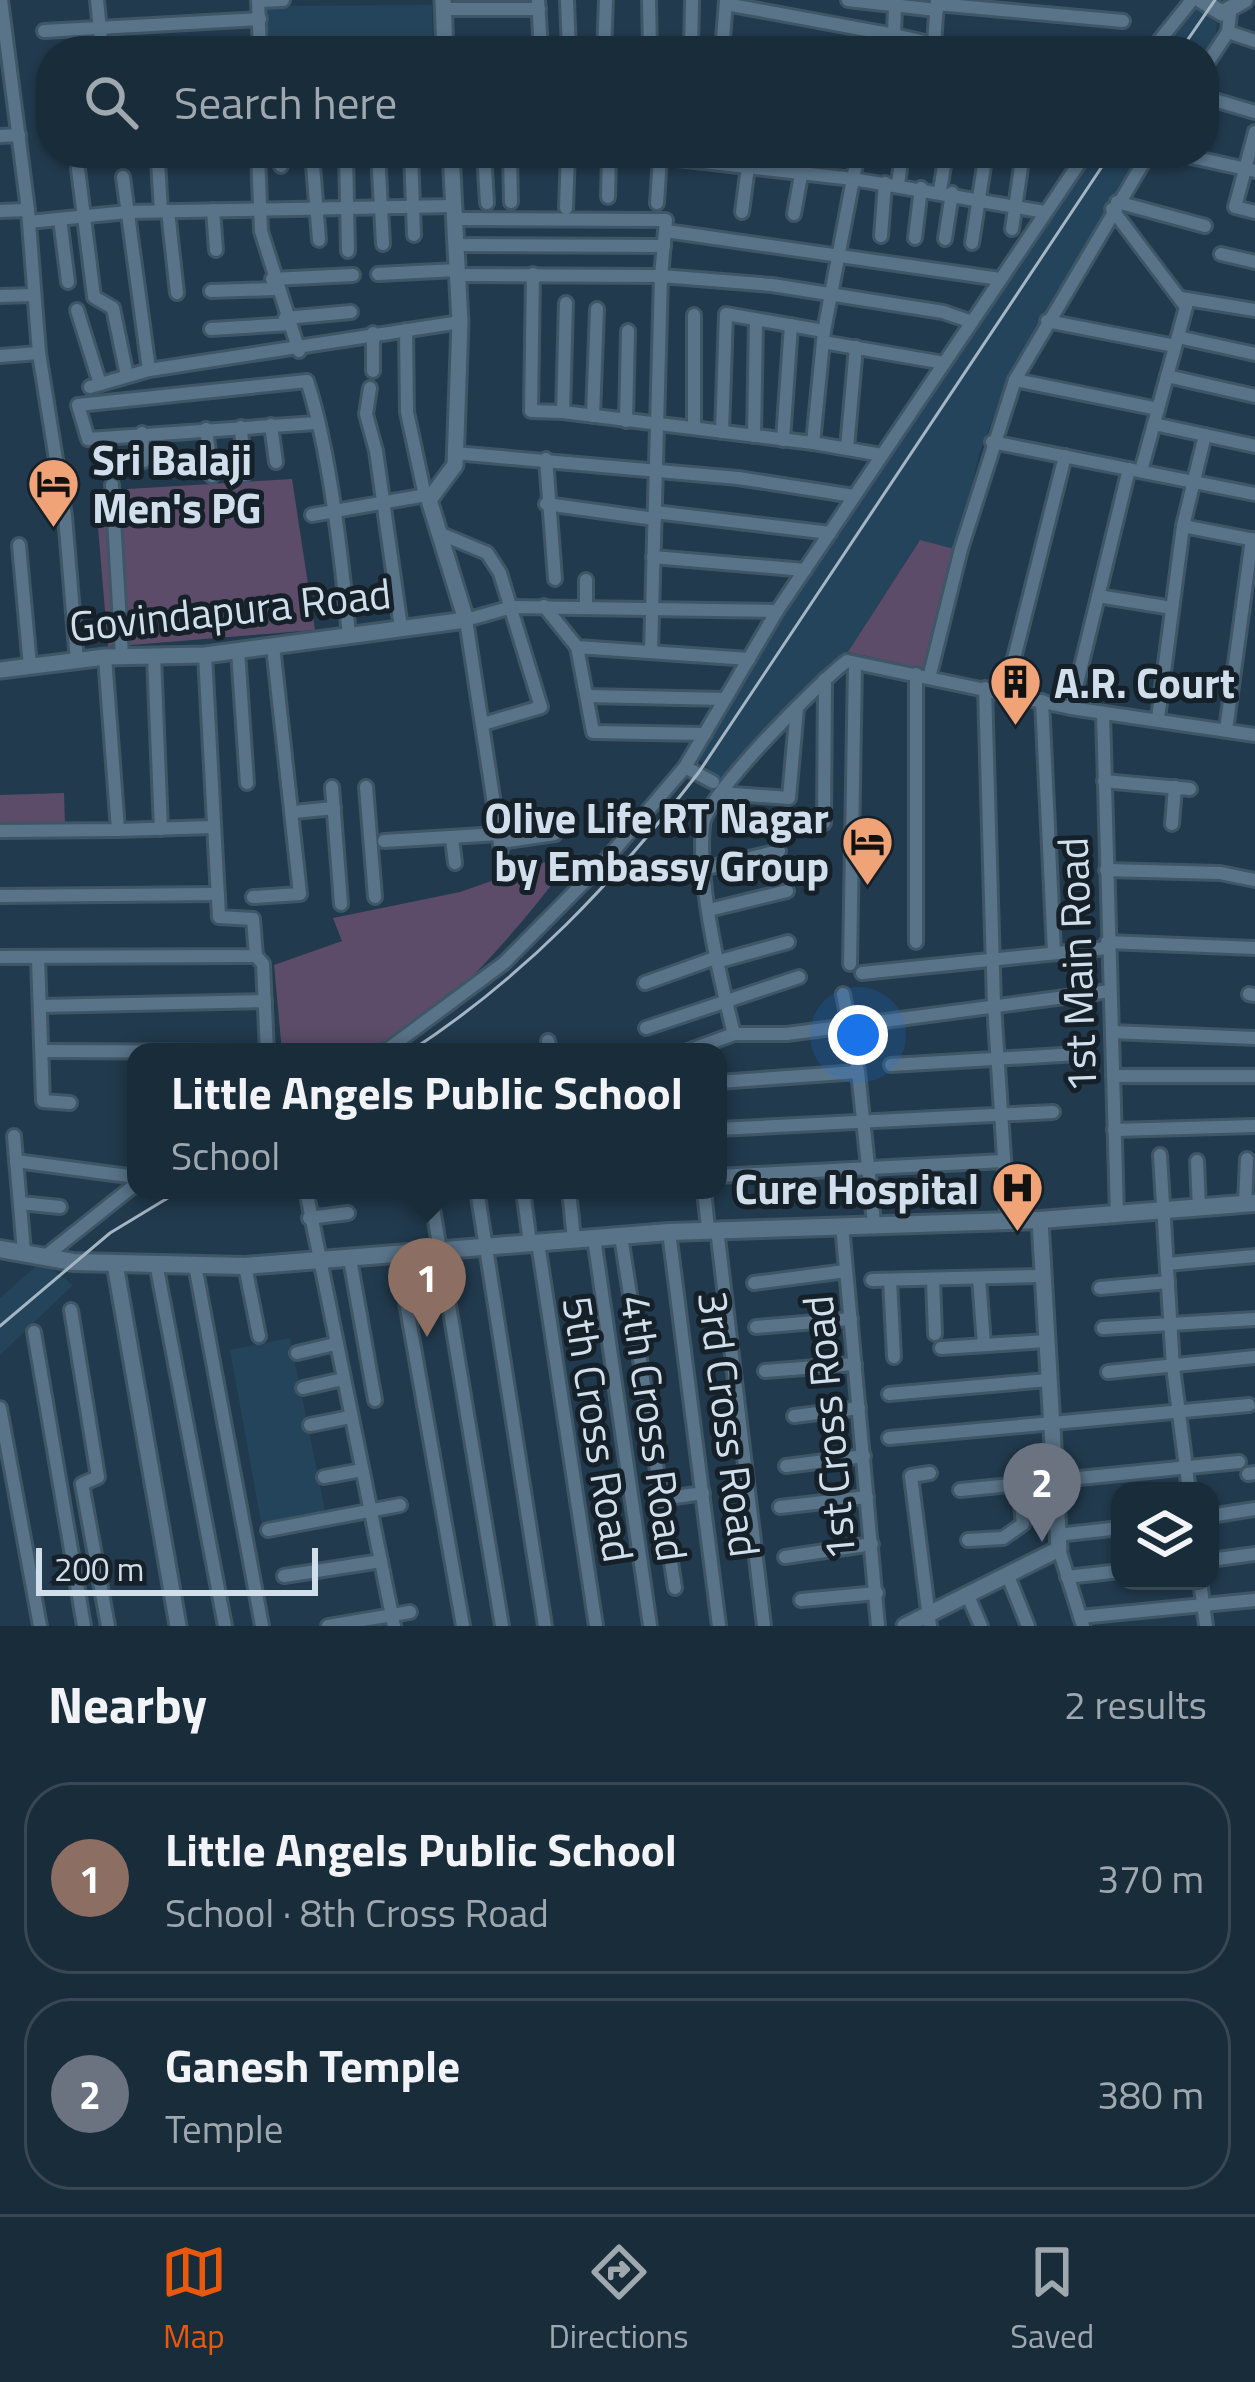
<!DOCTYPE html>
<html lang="en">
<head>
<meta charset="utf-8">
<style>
  body { margin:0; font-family:"Titillium Web",sans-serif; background:#263845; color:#f1f3f6 }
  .controls { position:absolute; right:36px; bottom:36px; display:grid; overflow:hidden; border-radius:24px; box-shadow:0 3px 9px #0004 }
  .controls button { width:108px; height:108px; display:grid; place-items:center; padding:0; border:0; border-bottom:3px solid #374854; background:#192c3a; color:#f1f3f6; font:60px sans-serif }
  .scale { position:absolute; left:36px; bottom:30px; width:282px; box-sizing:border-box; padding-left:12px; border:6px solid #d0dfeb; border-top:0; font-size:33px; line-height:42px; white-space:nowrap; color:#d0dfeb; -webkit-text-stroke:9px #152029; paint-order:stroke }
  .you { position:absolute; left:858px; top:1035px; width:42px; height:42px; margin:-30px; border:9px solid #fff; border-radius:50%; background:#1a73e8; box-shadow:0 0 0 18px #1a73e833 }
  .badge { display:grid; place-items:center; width:78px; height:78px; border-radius:50%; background:#ea580c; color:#fff; font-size:39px; font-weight:700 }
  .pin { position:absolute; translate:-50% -99px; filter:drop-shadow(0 3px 6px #0008) }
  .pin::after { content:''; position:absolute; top:63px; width:42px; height:36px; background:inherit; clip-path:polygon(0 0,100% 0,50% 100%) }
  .popup { position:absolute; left:127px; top:1043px; width:600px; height:156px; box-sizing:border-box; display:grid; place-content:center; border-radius:24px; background:#192c3a; filter:drop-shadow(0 3px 9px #0005); font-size:39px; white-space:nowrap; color:#9fa7af }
  .popup b { font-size:45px; color:#f1f3f6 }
  .popup::after { content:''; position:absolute; left:50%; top:100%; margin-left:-24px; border:24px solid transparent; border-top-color:#192c3a }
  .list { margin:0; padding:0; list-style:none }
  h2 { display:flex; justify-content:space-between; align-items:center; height:156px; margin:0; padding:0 48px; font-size:51px }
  h2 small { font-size:39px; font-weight:400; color:#9fa7af }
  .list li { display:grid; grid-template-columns:78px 1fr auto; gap:36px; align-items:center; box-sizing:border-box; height:192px; margin:0 24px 24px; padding:0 24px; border:3px solid #374854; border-radius:48px }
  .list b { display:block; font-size:45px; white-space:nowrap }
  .list p { margin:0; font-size:39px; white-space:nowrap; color:#9fa7af }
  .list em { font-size:39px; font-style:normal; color:#9fa7af }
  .icon { flex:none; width:66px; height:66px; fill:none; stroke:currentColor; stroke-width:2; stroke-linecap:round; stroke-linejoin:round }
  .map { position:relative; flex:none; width:1255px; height:1626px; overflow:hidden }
  .search { position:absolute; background:#192c3a; box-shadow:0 3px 9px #0004; left:36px; right:36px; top:36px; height:132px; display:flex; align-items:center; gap:30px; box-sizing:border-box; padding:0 42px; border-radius:48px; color:#9fa7af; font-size:45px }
  .sheet { height:588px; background:#192c3a }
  nav { display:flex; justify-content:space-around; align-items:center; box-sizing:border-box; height:168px; border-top:3px solid #374854; background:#192c3a; font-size:33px; color:#9fa7af }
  nav a { display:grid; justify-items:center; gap:6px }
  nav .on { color:#ea580c }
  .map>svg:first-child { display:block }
  .built { fill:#24445c }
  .green { fill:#5c4c69 }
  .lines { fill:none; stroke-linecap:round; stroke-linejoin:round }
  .minor-casing { stroke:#3f5666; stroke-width:18 }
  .tertiary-casing { stroke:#3f5666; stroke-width:21 }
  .secondary-casing { stroke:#3f5666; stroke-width:22 }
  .minor { stroke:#597489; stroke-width:12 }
  .tertiary { stroke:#597489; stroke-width:15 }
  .secondary { stroke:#597489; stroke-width:16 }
  .rail { stroke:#a4b5c3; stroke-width:3 }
  .labels { text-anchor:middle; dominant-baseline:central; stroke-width:10; stroke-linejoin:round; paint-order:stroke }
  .poi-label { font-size:42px; font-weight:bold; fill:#d0dfeb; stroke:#152029; text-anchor:start }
  .street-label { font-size:42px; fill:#d0dfeb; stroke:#152029 }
</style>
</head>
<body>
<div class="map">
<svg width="1255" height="1626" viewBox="0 0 1255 1626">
  <rect width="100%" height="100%" fill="#213a4d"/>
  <g class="built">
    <path d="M432 5 433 51H264V6Z"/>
    <path d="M1193 6 1217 23 1215 40 1204 58V51H1164Z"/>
    <path d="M1095 153H1142L1001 398 979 454 958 550 919 541 848 652 826 667 724 783 698 758 776 623 1013 265Z"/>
    <path d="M42 1261 73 1285 0 1355V1298Z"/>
    <path d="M290 1338 326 1515 262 1527 230 1350Z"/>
  </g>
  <g class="green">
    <path d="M292 479 315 630 108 647 95 491Z"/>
    <path d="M920 540 958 550 925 669 848 652Z"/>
    <path d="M64 793 65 824 0 828V795Z"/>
    <path d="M574 852C547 899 425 1040 374 1052 347 1059 310 1052 282 1052L274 965 342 941 333 918 460 892Z"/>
  </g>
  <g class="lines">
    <defs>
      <g id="minor">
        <path d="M1 0 28 210 39 353 65 516 77 661"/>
        <path d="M97 0 102 51"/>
        <path d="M258 0 260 51"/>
        <path d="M538 0 541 51"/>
        <path d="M567 0 569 51"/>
        <path d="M649 0 650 51"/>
        <path d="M848 0 937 10"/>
        <path d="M258 1 283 0"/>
        <path d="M937 1 934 44 1004 51"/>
        <path d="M726 4 894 35 895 7"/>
        <path d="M937 4 1123 21"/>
        <path d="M443 9H539"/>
        <path d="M44 31 260 19"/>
        <path d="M1228 32 1255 41"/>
        <path d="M894 35 934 44"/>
        <path d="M722 48 742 51"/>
        <path d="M604 51 606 0"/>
        <path d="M691 51 692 0"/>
        <path d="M722 51 726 1"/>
        <path d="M1151 51 1192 0"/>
        <path d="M1204 68 1228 32 1230 13"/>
        <path d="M1204 97 1255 112"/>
        <path d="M1255 132 1235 207 1255 212"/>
        <path d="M0 136 19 135"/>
        <path d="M258 153 261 231 299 351"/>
        <path d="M280 153 281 166"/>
        <path d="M312 153 319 240"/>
        <path d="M346 153 348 251"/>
        <path d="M378 153 383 244"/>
        <path d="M411 153 414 235"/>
        <path d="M468 153 669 158 853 179 1045 212"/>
        <path d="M484 153 487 203"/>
        <path d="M858 153 824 331 813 443 882 455"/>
        <path d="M1173 153 1255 171"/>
        <path d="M510 156 511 202"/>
        <path d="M183 159 259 154"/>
        <path d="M158 161 161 211"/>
        <path d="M78 169 94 297 113 308 127 376"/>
        <path d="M898 185 902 153"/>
        <path d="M940 191 946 153"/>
        <path d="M608 197 609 155"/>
        <path d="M1117 202 1205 226"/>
        <path d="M657 203 660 158"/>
        <path d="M566 208 568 153"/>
        <path d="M1112 209 1186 307 1141 471"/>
        <path d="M213 210 216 250"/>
        <path d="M0 211 28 210"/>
        <path d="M168 211 177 293"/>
        <path d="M742 212 748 167"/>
        <path d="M794 214 805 153"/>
        <path d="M60 219 68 282"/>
        <path d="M454 219 666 220 661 276 457 275"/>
        <path d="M29 222 127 212 453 206"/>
        <path d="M1012 229 1023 153"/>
        <path d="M666 231 1000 279"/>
        <path d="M881 236 885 183"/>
        <path d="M915 238 921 188"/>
        <path d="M945 239 952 193"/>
        <path d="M972 243 986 153"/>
        <path d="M455 245 664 246"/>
        <path d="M1221 254 1255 262"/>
        <path d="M378 274 457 270"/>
        <path d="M533 274 531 411 563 412"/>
        <path d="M272 279 353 275"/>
        <path d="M211 291 275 289"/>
        <path d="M0 296 34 295"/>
        <path d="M1181 298 1255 310"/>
        <path d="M566 303 563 412 813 443"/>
        <path d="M77 310 100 384"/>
        <path d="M285 318 351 312"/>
        <path d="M1047 321 1175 346"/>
        <path d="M211 329 290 324"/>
        <path d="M406 330 407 412 425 496"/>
        <path d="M373 333V371"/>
        <path d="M1178 337 1255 354"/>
        <path d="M823 342 944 363"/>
        <path d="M0 356 39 353"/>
        <path d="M149 370 460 322"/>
        <path d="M1167 376 1255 396"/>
        <path d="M1015 380 1158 409"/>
        <path d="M90 387 149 370 123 177"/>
        <path d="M370 388 366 414 376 451 401 628"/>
        <path d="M593 416 597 309"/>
        <path d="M626 421 628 331"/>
        <path d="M316 423 88 439 78 405 307 381C330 450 342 562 349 636"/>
        <path d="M1154 424 1255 446"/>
        <path d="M271 425 276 462"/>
        <path d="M241 427 244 475"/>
        <path d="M694 428V315"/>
        <path d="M206 429 212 476"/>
        <path d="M722 432 726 314 824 331"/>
        <path d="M142 433 144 461"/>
        <path d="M754 436 756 320"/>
        <path d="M783 440 791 325"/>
        <path d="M992 442 1255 494"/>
        <path d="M847 448 856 347"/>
        <path d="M455 453 738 478 854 496"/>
        <path d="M546 459 555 579"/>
        <path d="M112 485 122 657"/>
        <path d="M546 504 655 519"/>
        <path d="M655 512 830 533"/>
        <path d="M312 515 432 494"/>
        <path d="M1183 526 1255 540"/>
        <path d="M439 533 487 553 500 573 541 707 483 724"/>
        <path d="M19 545 30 666"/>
        <path d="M653 557 805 570"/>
        <path d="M1098 596 1172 608"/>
        <path d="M544 606 577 647 749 659"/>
        <path d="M586 606V580"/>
        <path d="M577 647 593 732 705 734"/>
        <path d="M238 651 247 783"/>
        <path d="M651 652 661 276 772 285 943 312 972 322"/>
        <path d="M154 656 161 829"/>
        <path d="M929 678 961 549 1015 380 1149 153"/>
        <path d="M985 688 994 1004 1008 1220"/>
        <path d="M1005 694 1065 456"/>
        <path d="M587 696 725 699"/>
        <path d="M1042 701 1054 951"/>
        <path d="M1071 708 1129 469"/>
        <path d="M1103 713 1117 1214"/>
        <path d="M1158 718 1183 526 1205 435"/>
        <path d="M1226 730 1252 539"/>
        <path d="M1104 781 1190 789"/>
        <path d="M713 782 685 767 777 611 1086 153"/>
        <path d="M332 787 341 904"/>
        <path d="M366 787 375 897"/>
        <path d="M721 793 789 798 797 708"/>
        <path d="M294 812 334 808"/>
        <path d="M824 823 825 679"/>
        <path d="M1172 824 1175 787"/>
        <path d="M118 830 211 827"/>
        <path d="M0 831 118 830 105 657"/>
        <path d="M452 838 455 863"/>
        <path d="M384 841 499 834"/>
        <path d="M500 842 555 834"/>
        <path d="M501 850 466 620 512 607 777 611"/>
        <path d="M707 868 779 851"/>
        <path d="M1106 870 1220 873 1255 880"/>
        <path d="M0 896 218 894"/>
        <path d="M253 897 300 894 273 646"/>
        <path d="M709 910 787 891"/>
        <path d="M916 942V674"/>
        <path d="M1107 942 1255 948"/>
        <path d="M256 956 263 964 267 1052"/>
        <path d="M0 957 256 956 253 919 219 917 205 655"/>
        <path d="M38 958 43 1101 70 1103"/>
        <path d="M716 962 788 942"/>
        <path d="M850 964 855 663"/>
        <path d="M862 973 1107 948"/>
        <path d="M645 983 715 958"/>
        <path d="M843 994 858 1072 874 1223"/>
        <path d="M1249 994 1255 995"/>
        <path d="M41 1006 265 1001"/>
        <path d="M646 1028 799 977"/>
        <path d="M1112 1032 1255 1038"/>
        <path d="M734 1034C720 978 697 882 703 825 706 795 819 682 847 661L1071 708 1255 735"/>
        <path d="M548 1041 551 1052"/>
        <path d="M43 1051 254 1052"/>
        <path d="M384 1052 504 963 605 861 685 767"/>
        <path d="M685 1052 734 1034H787L1110 991"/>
        <path d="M891 1065 1078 1054"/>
        <path d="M1113 1076H1255"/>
        <path d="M718 1082 858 1072"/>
        <path d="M718 1129 1053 1112"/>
        <path d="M1114 1130 1255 1126"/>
        <path d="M14 1136 24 1252"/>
        <path d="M1160 1155 1173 1367 1189 1491"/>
        <path d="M16 1161 136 1177"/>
        <path d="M1197 1161 1199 1208"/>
        <path d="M718 1176 1003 1161"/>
        <path d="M306 1190 394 1626"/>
        <path d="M430 1190 502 1626"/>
        <path d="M477 1190 545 1626"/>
        <path d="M523 1190 530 1243"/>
        <path d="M569 1190 574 1240"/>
        <path d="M704 1190 708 1229"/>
        <path d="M20 1203 60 1207"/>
        <path d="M1245 1203 1247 1159"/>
        <path d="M309 1218 348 1213"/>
        <path d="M842 1225 878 1626"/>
        <path d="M717 1229 764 1626"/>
        <path d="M669 1232 719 1626"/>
        <path d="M621 1236 675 1588"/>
        <path d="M594 1238 650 1626"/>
        <path d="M538 1243 596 1626"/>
        <path d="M47 1255 136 1184"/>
        <path d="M398 1257 463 1626"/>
        <path d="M350 1259 375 1400"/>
        <path d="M156 1263 225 1626"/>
        <path d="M1167 1264 1255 1256"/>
        <path d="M195 1265 262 1626"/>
        <path d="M245 1266 259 1336"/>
        <path d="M979 1278 984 1345"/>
        <path d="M872 1280 1041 1276"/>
        <path d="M890 1280 894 1357"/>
        <path d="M933 1280 935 1334"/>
        <path d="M754 1283 846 1271"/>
        <path d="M1100 1288 1168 1282"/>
        <path d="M71 1310 98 1477 82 1484 108 1626"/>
        <path d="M756 1327 851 1319"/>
        <path d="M1103 1328 1255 1319"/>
        <path d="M34 1332 84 1626"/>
        <path d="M941 1348 1046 1341"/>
        <path d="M297 1353 335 1344"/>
        <path d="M765 1371 855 1364"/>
        <path d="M1108 1372 1255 1357"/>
        <path d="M303 1388 343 1379"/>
        <path d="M889 1394 1048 1380"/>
        <path d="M0 1408 40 1626"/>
        <path d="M794 1416 859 1408"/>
        <path d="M310 1425 350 1417"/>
        <path d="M889 1438 1249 1405"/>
        <path d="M786 1466 864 1456"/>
        <path d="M930 1473 911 1476 930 1626"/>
        <path d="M1248 1474 1255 1473"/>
        <path d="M324 1477 362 1470"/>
        <path d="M960 1490 1239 1462"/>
        <path d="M661 1499 703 1493"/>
        <path d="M780 1507 867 1497"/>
        <path d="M1210 1516 1255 1509"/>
        <path d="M268 1530 400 1505"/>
        <path d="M1057 1535 1120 1528"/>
        <path d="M968 1540 1003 1538 1023 1524 1019 1485"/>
        <path d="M1059 1549 1083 1626"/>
        <path d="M785 1557 872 1544"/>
        <path d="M1210 1560 1255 1554"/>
        <path d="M284 1576 381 1561"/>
        <path d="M1008 1576 1028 1626"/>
        <path d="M1067 1577 1120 1571"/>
        <path d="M1200 1581 1206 1626"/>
        <path d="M968 1596 981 1626"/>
        <path d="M801 1600 877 1593"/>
        <path d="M1080 1617 1255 1600"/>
        <path d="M328 1626 410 1612"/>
      </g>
      <g id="tertiary">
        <path d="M443 0 445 51"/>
        <path d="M1201 0 1222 13 1245 0"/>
        <path d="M0 670 105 657 205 655 466 620 429 500 455 465 460 322 451 153"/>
        <path d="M115 1264 178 1626"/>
        <path d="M905 1626 1059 1549 1040 1220"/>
      </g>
      <path id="secondary" d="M0 1249 73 1262 245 1266 669 1232 1040 1220 1255 1203"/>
    </defs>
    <use href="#minor" class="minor-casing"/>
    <use href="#tertiary" class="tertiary-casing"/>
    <use href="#secondary" class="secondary-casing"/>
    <use href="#minor" class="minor"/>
    <use href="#tertiary" class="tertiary"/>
    <use href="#secondary" class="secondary"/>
    <g class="rail">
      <path d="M1180 51 1215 0"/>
      <path d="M409 1052C525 977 615 881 699 772L1111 153"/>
      <path d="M0 1326 110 1233 181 1190"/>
    </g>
  </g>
  <defs>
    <symbol id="hotel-pin" viewBox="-11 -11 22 30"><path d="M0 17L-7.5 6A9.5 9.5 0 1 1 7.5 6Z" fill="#efa377" stroke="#152029"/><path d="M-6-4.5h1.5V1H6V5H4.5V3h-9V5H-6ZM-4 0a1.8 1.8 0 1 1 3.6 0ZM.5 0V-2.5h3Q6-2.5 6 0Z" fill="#111"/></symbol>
    <symbol id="building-pin" viewBox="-11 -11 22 30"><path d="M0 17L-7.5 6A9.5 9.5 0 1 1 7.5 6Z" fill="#efa377" stroke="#152029"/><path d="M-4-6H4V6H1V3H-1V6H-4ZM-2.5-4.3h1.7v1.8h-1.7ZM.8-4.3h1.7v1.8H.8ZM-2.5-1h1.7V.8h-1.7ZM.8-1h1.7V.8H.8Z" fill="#111"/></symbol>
    <symbol id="hospital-pin" viewBox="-11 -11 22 30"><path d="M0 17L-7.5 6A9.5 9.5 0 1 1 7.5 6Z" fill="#efa377" stroke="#152029"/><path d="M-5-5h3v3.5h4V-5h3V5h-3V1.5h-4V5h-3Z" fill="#111"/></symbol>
  </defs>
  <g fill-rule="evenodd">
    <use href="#hotel-pin" x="24" y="454" width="59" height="81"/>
    <use href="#building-pin" x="986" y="652" width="59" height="81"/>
    <use href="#hotel-pin" x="838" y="812" width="59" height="81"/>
    <use href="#hospital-pin" x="988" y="1158" width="59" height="81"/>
  </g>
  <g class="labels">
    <g class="poi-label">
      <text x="92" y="459">Sri Balaji<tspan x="92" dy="48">Men's PG</tspan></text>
      <text x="1054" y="682">A.R. Court</text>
      <text x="829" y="817" text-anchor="end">Olive Life RT Nagar<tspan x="829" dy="48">by Embassy Group</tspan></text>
      <text x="979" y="1188" text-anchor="end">Cure Hospital</text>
    </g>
    <g class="street-label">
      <text transform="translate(230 609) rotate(-6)">Govindapura Road</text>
      <text transform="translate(1076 965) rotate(-92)">1st Main Road</text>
      <text transform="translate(730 1424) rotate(83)">3rd Cross Road</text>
      <text transform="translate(655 1428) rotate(82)">4th Cross Road</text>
      <text transform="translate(828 1428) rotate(-95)">1st Cross Road</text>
      <text transform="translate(599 1429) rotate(81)">5th Cross Road</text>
    </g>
  </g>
</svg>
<div class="controls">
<button><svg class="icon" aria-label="layers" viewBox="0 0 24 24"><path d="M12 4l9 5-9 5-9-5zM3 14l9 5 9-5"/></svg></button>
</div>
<div class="scale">200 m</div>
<div class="you"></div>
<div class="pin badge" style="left:427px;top:1337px;background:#8d6e63">1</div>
<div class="popup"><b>Little Angels Public School</b>School</div>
<div class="pin badge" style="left:1042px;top:1542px;background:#6b7280">2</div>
<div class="search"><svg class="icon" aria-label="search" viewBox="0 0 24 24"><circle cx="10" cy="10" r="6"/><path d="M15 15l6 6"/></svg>Search here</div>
</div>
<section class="sheet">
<h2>Nearby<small>2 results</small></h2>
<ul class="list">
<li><span class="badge" style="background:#8d6e63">1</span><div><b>Little Angels Public School</b><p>School · 8th Cross Road</p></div><em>370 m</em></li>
<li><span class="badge" style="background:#6b7280">2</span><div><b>Ganesh Temple</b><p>Temple</p></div><em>380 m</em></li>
</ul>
</section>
<nav>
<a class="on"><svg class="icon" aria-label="map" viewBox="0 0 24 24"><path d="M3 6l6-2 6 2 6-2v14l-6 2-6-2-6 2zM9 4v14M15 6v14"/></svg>Map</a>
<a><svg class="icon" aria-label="directions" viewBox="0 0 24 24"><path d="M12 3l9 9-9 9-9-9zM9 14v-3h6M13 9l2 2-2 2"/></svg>Directions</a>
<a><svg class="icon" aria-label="saved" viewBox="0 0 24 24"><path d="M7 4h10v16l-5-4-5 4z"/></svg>Saved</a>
</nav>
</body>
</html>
